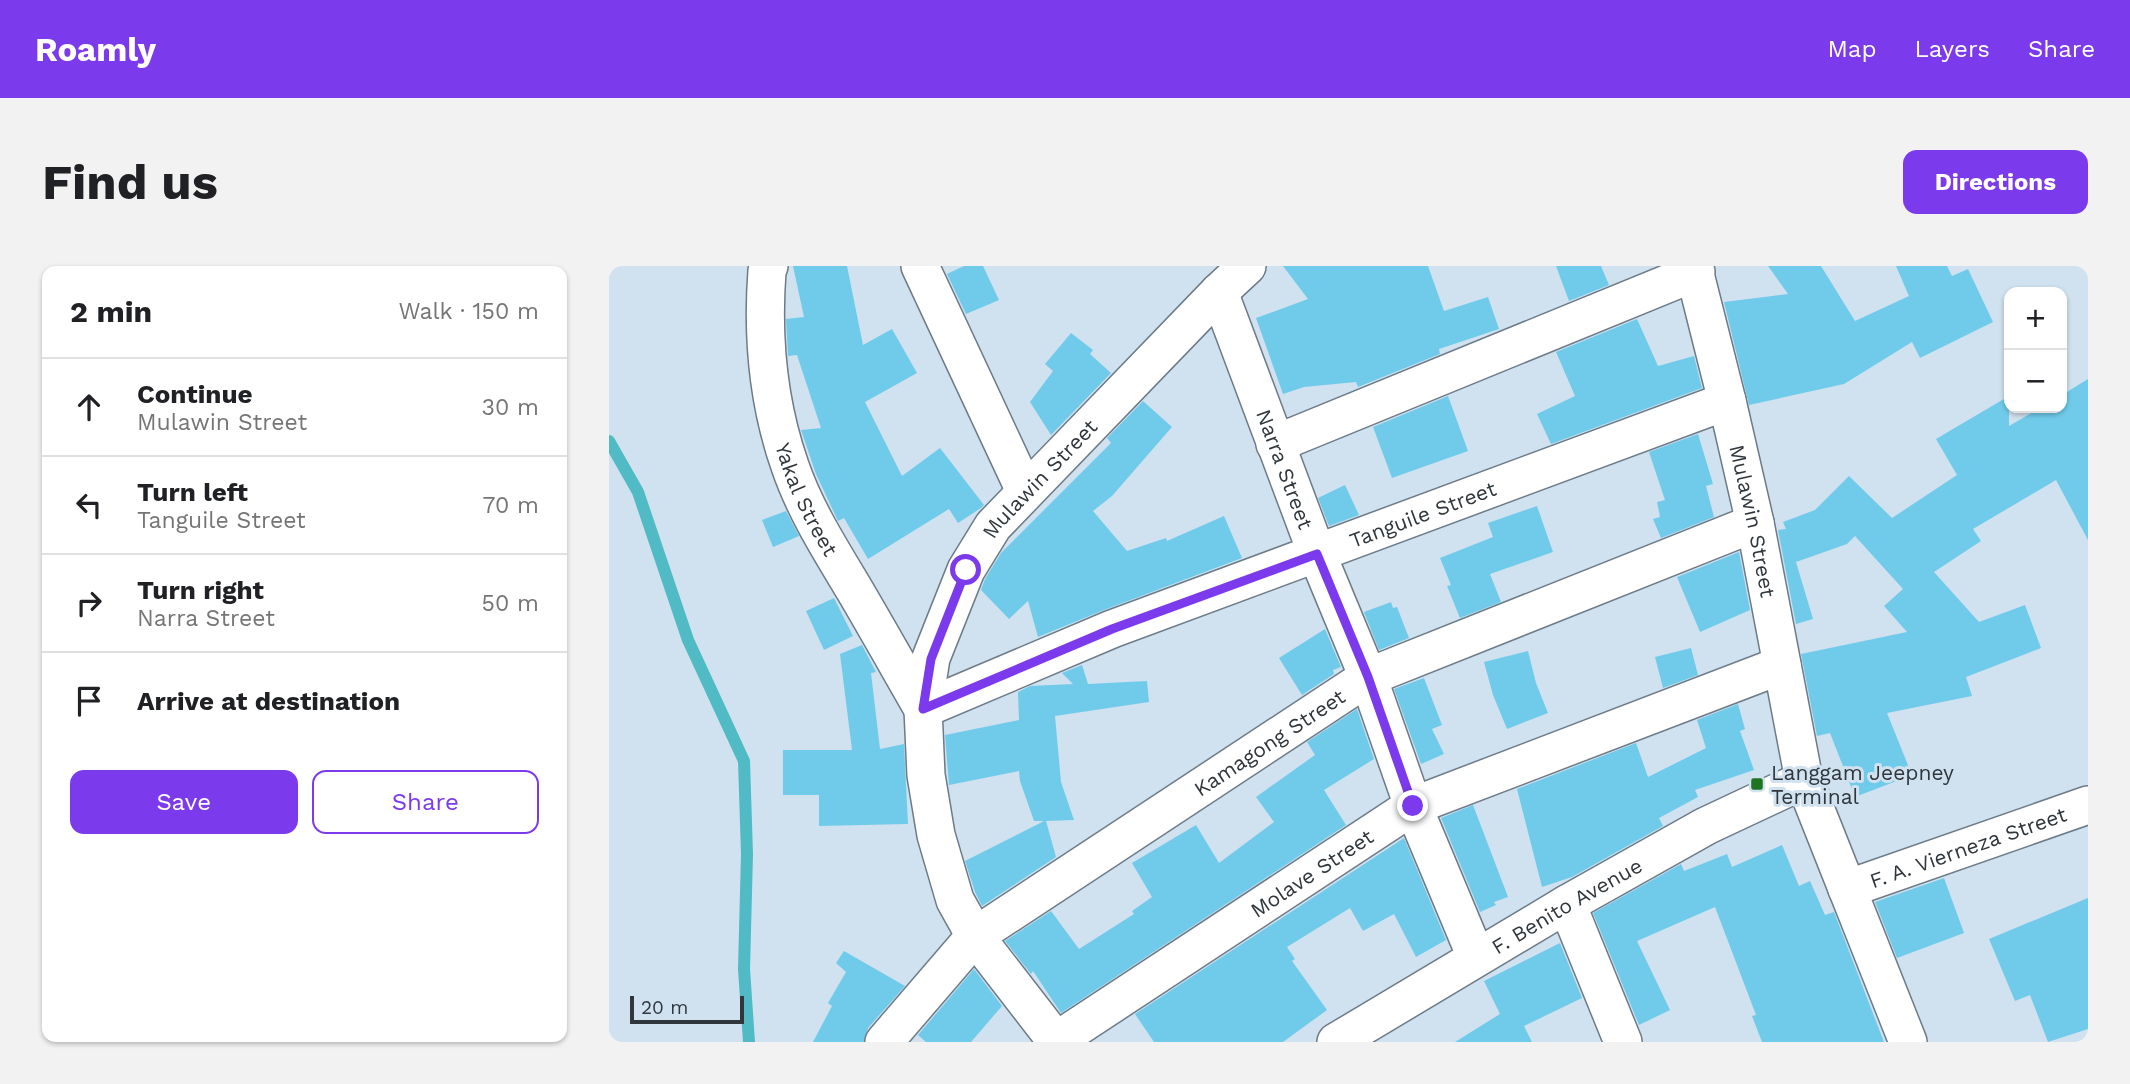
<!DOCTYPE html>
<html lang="en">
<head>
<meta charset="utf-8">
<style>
  body { margin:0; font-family:"Work Sans",sans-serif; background:#f2f2f2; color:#202124 }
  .controls { position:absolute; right:21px; top:21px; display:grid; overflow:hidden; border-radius:14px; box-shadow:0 2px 5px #0004 }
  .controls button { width:63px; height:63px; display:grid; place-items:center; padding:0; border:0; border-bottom:2px solid #e0e0e0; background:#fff; color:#202124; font:35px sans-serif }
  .scale { position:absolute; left:21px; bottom:18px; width:114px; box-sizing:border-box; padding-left:7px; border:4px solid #30373c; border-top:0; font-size:19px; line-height:24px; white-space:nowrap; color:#30373c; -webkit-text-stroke:5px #d0e1ef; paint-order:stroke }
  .stop { position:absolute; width:21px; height:21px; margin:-16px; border:5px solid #7c3aed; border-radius:50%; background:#fff }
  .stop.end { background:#7c3aed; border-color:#fff; box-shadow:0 2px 7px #0008 }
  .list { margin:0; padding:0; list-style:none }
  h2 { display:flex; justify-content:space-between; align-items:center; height:91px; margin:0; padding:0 28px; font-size:30px }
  h2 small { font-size:23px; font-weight:400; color:#757577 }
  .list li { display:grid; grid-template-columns:46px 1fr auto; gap:21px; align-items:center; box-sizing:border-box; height:98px; padding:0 28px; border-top:2px solid #e0e0e0 }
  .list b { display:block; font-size:26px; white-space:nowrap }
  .list p { margin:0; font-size:23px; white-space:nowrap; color:#757577 }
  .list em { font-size:23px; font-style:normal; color:#757577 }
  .actions { display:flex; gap:14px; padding:21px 28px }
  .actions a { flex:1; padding:16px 0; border:2px solid #7c3aed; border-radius:14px; text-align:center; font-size:24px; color:#7c3aed }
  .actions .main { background:#7c3aed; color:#fff }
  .icon { flex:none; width:38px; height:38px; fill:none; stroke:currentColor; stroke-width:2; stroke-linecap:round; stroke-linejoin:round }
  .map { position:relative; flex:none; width:1479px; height:776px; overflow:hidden; border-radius:14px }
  header { display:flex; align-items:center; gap:42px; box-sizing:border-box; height:98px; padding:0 35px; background:#7c3aed; color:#fff }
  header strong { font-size:33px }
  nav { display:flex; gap:38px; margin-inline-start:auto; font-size:24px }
  .intro { display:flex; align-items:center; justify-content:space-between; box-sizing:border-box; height:168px; padding:0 42px }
  h1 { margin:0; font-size:49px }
  .button { padding:18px 32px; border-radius:14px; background:#7c3aed; color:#fff; font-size:24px; font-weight:700 }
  main { display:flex; gap:42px; padding:0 42px }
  aside { flex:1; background:#fff; border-radius:14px; box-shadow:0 2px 5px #0004 }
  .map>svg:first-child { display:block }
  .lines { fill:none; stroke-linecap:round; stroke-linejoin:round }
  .stream { stroke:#50bbc4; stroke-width:12 }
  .building { fill:#70cbeb }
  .minor-casing { stroke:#6c7b87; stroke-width:40 }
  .minor { stroke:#fff; stroke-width:37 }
  .route { stroke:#7c3aed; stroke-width:9 }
  .poi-dot { fill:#1e7420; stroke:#d0e1ef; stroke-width:2.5 }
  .labels { text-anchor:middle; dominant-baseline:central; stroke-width:6; stroke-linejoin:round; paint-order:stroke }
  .street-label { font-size:21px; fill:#30373c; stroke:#d0e1ef }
  .poi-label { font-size:21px; fill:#30373c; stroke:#d0e1ef; text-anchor:start }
</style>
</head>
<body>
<header>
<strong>Roamly</strong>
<nav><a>Map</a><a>Layers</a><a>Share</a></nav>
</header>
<div class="intro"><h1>Find us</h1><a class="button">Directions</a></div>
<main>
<aside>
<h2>2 min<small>Walk · 150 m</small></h2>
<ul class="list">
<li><svg class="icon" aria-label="ahead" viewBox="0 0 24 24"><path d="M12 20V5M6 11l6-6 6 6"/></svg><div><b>Continue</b><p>Mulawin Street</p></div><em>30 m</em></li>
<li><svg class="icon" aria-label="left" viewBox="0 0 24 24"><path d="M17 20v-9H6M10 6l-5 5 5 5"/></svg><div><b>Turn left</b><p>Tanguile Street</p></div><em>70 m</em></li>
<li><svg class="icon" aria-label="right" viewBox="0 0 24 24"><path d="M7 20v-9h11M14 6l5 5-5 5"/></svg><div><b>Turn right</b><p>Narra Street</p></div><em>50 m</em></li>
<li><svg class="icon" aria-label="arrive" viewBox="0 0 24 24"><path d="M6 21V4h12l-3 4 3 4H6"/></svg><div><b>Arrive at destination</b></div></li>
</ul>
<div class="actions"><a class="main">Save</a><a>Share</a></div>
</aside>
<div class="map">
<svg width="1479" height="776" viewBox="0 0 1479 776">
  <rect width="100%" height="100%" fill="#d0e1ef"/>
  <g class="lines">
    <path class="stream" d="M0 175 29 226 79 374 135 495 138 588 135 703 140 776"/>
  </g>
  <g class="building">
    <path d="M184 0H238L254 79 283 63 308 107 256 136 293 210 331 182 375 239 372 242 349 257 340 243 259 293 235 252 229 255 207 208 192 164 212 162 188 89 179 90 177 53 195 51Z"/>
    <path d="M355 0H374L390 34 357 48 338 8Z"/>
    <path d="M674 0H819L835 45 879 31 890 63 830 83 831 88 749 121 747 116 695 121 674 128 647 52 699 33Z"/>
    <path d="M947 0H992L1000 19 960 35Z"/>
    <path d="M1159 0H1212L1246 55 1300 30 1287 0H1338L1343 10 1359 3 1384 56 1311 92 1303 76 1235 118 1140 139 1115 36 1179 28Z"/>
    <path d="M1028 53 1049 100 1085 90 1093 122 942 178 928 148 966 130 947 86Z"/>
    <path d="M462 67 484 84 481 88 502 107 442 169 421 136 444 105 436 98Z"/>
    <path d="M1479 113V274L1447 214 1364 263 1372 275 1325 306 1370 356 1416 339 1432 382 1357 411 1363 430 1278 447 1303 509 1246 531 1221 467 1208 470 1192 388 1298 366 1275 340 1294 323 1246 270 1238 278 1187 296 1204 353 1187 358 1169 264 1177 263 1174 256 1206 244 1240 210 1283 252 1348 209 1327 173 1400 130V160L1431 142H1453V129Z"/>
    <path d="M839 130 859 185 783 212 764 161Z"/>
    <path d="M534 135 563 161 503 230 484 245 518 285 557 272 558 275 615 250 633 292 495 344 429 371 419 335 400 353 372 324 376 313 392 287 502 177 498 172Z"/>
    <path d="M1089 168 1104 218 1097 220 1105 251 1052 272 1044 253 1051 251 1048 236 1056 234 1040 186Z"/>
    <path d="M736 219 750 249 720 260 709 232Z"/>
    <path d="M928 240 944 286 881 308 892 336 851 352 838 320 842 319 831 292 884 271 879 257Z"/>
    <path d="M177 245 190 270 164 281 153 254Z"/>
    <path d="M1130 286 1141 344 1091 366 1068 311Z"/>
    <path d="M225 332 244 370 215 384 197 345Z"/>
    <path d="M782 336 784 342 788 341 800 372 770 384 755 346Z"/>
    <path d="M716 363 732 401 724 404 725 408 693 429 670 392Z"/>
    <path d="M253 379 267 406 262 407 271 483 295 478 299 558 210 560V529H174V484H243L231 388Z"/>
    <path d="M1082 382 1089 409 1054 422 1046 391Z"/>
    <path d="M919 385 927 417 939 447 898 463 884 429 875 396Z"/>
    <path d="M473 399 479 418 538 415 540 436 446 450 452 516 465 554 437 555 447 591 373 640 366 626 356 595 435 555H425L411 515 410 505 340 519 336 469 410 454 409 426 421 420 464 418 453 407Z"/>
    <path d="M815 412 833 459 823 463 835 488 812 498 785 423Z"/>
    <path d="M1129 438 1136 463 1131 465 1145 504 1086 524 1089 531 1050 552 1054 560 963 611 933 621 908 523 1027 477 1039 511 1097 482 1088 454Z"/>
    <path d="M748 443 765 493 715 524 737 559 452 747 424 705 422 708 396 675 442 645 470 683 525 648 523 645 543 631 523 597 587 559 610 597 665 556 647 531 706 489 698 476Z"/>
    <path d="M864 539 899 631 885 636 887 639 871 646 832 552Z"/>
    <path d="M795 572 837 674 807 691 785 648 754 665 741 642 678 681 686 693 683 695 718 744 674 776H545L526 748Z"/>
    <path d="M1173 579 1190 620 1201 615 1216 649 1225 646 1275 776H1153L1143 750 1147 749 1106 641 1028 675 1061 744 1030 759 984 647 1072 598 1075 605 1118 588 1123 601Z"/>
    <path d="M1335 612 1355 667 1288 692 1266 636Z"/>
    <path d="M1479 632V763L1439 776 1421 729 1406 735 1380 673Z"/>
    <path d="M951 677 973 732 915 760 923 776H846L891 748 875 715Z"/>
    <path d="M235 685 296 720 259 762 255 776H204L223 740 219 737 237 706 227 697Z"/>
    <path d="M365 703 393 740 362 776H317L309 769Z"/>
  </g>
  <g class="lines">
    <defs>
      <g id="minor">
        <path id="s1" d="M160 0 158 5C153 71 159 137 181 200 196 244 221 283 245 323 268 362 291 403 314 443L503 363 1118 135"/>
        <path d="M311 0 416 225"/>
        <path id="s2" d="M1084 0 1118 135 1146 257 1195 514 1299 776"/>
        <path id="s3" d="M610 26 708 288 759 411 804 540 867 691"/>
        <path d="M666 178 1087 6"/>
        <path id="s4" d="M1238 623 1479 539"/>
        <path d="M958 638 1014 776"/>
        <path id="s5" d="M447 775 804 540 1173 399"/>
        <path id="s6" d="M275 776 366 670 759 411 1146 257"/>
        <path id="s7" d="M448 776 366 670 346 634 327 569 317 509 314 443 322 392 357 304 384 260 610 26 638 0"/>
        <path id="s8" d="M727 776 958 638 1097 560 1195 514"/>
      </g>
    </defs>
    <use href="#minor" class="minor-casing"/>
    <use href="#minor" class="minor"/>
  </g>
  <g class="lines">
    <path class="route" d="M357 304 322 393 314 443 503 363 708 288 759 411 804 540"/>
  </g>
  <rect class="poi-dot" x="1141" y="511" width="14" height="14" rx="3.5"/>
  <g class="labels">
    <g class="street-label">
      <text stroke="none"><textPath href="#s3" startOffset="189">Narra Street</textPath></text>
      <text stroke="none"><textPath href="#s7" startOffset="634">Mulawin Street</textPath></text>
      <text stroke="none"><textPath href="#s1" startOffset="240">Yakal Street</textPath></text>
      <text stroke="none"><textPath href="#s1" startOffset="1017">Tanguile Street</textPath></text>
      <text stroke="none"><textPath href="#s2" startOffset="262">Mulawin Street</textPath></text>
      <text stroke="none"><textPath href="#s6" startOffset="492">Kamagong Street</textPath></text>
      <text stroke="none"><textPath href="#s4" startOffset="128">F. A. Vierneza Street</textPath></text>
      <text stroke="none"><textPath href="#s5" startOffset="306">Molave Street</textPath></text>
      <text stroke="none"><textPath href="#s8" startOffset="268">F. Benito Avenue</textPath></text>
    </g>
    <g class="poi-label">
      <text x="1162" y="506">Langgam Jeepney<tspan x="1162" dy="24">Terminal</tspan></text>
    </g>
  </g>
</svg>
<div class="controls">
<button>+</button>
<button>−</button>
</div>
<div class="scale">20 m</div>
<div class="stop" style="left:357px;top:304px"></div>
<div class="stop end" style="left:804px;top:540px"></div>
</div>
</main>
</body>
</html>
